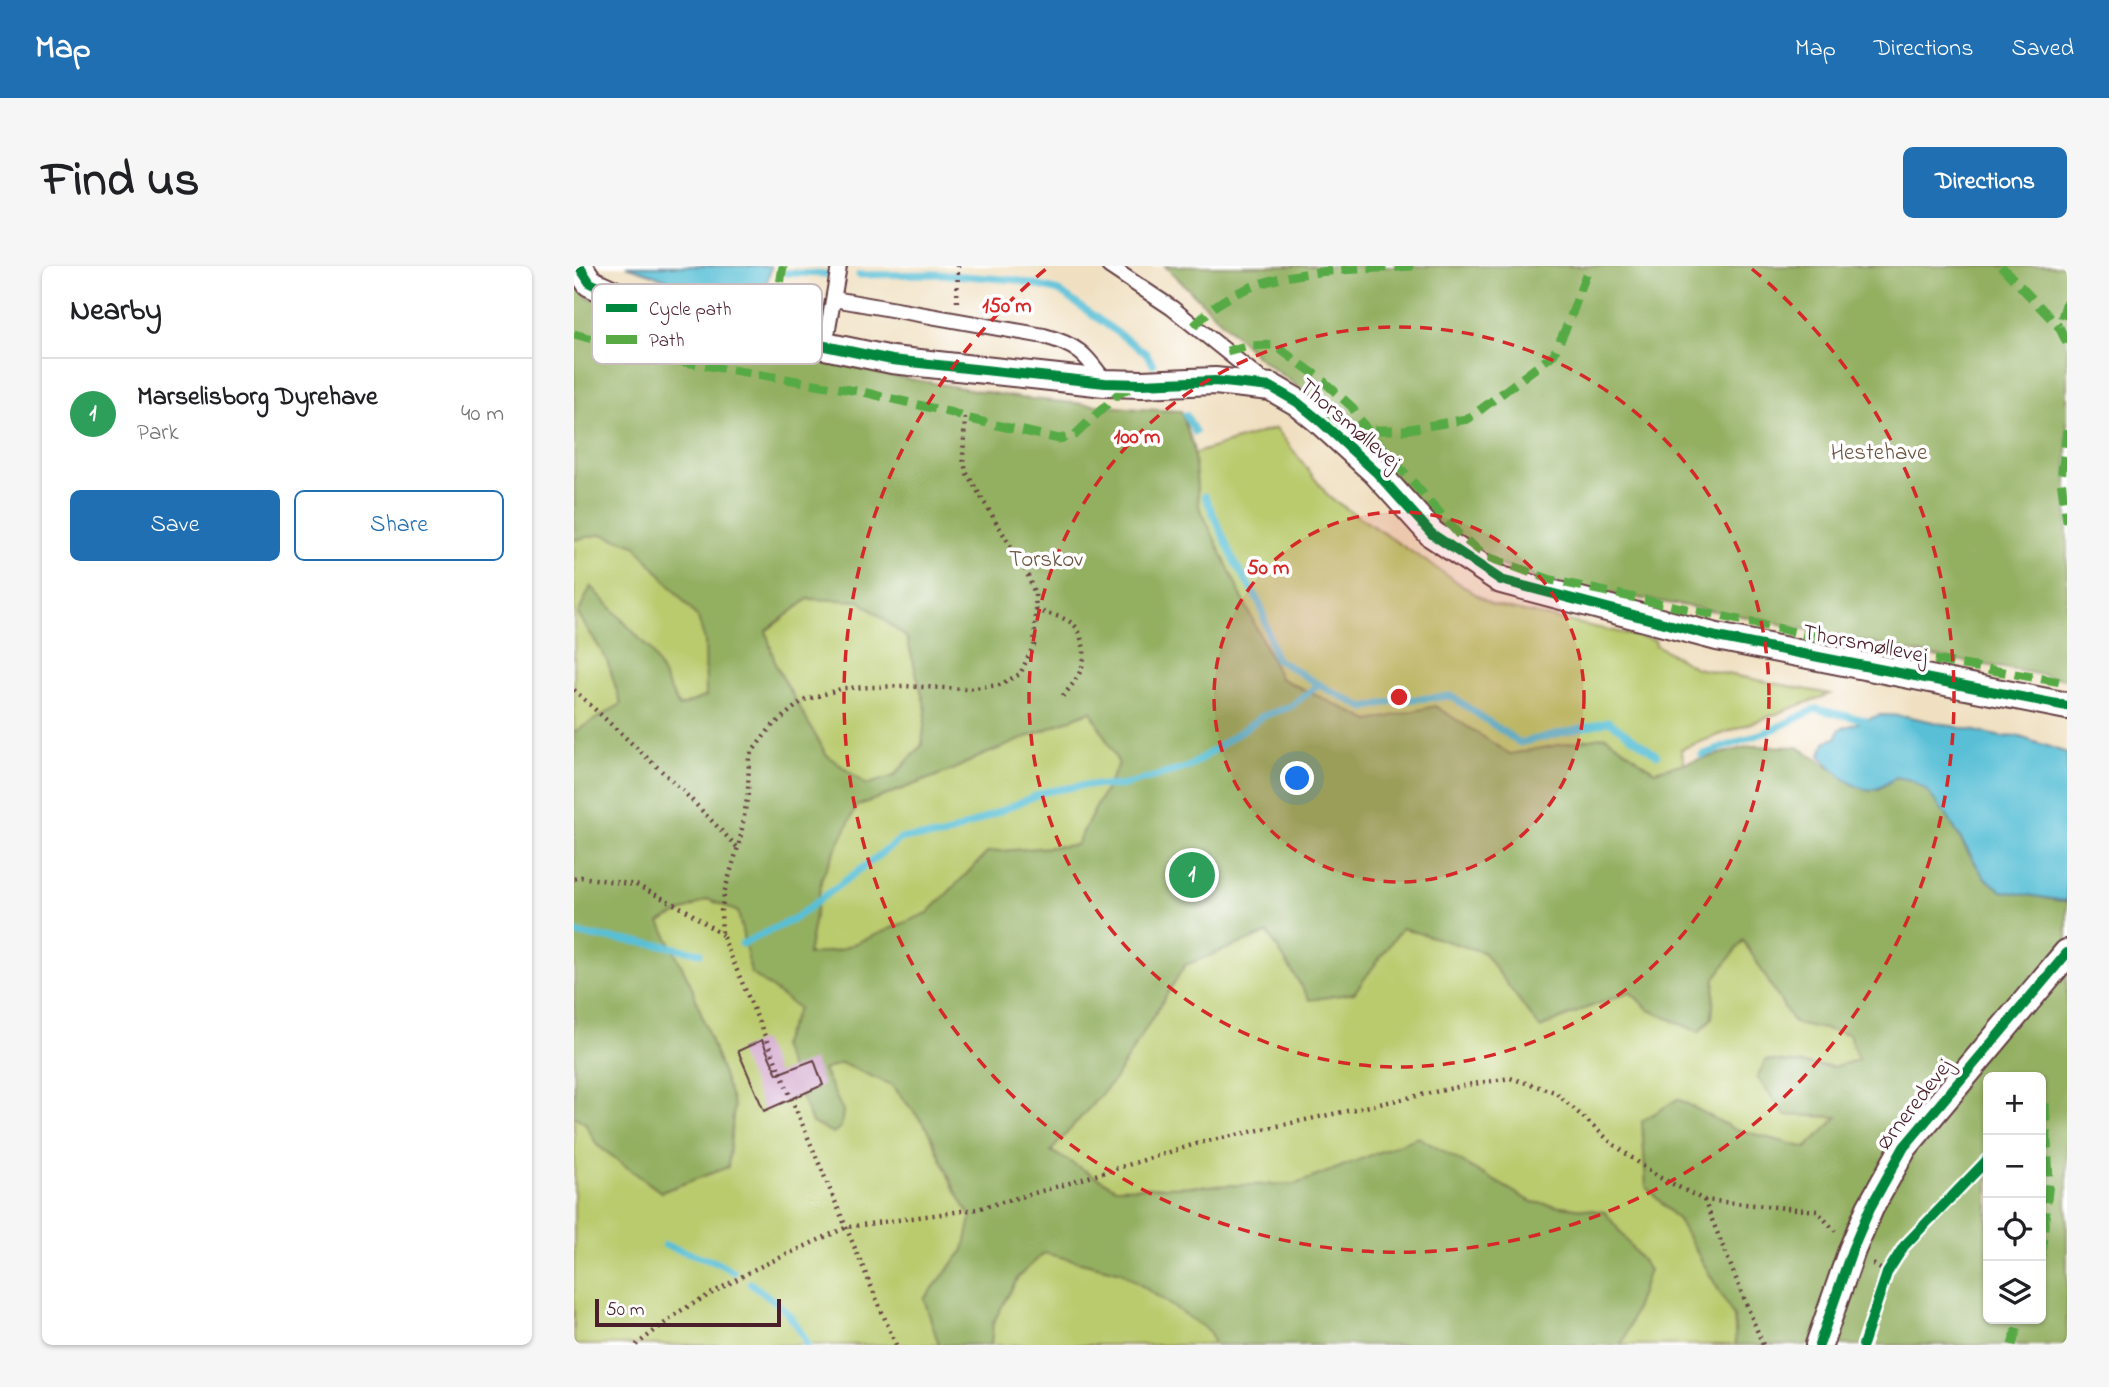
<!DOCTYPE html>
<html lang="en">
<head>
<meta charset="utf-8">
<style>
  body { margin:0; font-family:"Indie Flower",sans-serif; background:#f6f6f6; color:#202124 }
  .controls { position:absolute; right:21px; bottom:21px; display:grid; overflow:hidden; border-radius:10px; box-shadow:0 2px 5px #0004 }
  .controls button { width:63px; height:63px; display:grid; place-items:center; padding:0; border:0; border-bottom:2px solid #e0e0e0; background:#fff; color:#202124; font:35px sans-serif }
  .scale { position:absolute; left:21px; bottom:18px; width:186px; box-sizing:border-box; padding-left:7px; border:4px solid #4a1f2b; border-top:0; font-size:19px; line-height:24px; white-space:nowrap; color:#4a1f2b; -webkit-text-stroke:5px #fff; paint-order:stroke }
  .you { position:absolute; left:724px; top:513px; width:24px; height:24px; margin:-18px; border:5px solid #fff; border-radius:50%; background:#1a73e8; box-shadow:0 0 0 10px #1a73e833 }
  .badge { display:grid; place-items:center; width:46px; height:46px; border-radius:50%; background:#1f6fb2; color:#fff; font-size:23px; font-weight:700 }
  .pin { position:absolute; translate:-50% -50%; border:4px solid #fff; box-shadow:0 2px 7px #0006 }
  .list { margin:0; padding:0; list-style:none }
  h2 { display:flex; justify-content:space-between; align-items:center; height:91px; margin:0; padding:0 28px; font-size:30px }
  h2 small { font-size:23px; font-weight:400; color:#757577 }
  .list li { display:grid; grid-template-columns:46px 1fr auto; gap:21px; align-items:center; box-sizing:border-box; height:112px; padding:0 28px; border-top:2px solid #e0e0e0 }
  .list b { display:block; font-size:26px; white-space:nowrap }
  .list p { margin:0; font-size:23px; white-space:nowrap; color:#757577 }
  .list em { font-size:23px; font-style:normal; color:#757577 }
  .actions { display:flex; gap:14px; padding:21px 28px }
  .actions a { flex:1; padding:16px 0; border:2px solid #1f6fb2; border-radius:10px; text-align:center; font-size:24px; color:#1f6fb2 }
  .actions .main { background:#1f6fb2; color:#fff }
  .icon { flex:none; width:38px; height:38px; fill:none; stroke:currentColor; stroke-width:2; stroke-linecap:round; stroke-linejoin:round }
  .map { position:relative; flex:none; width:1493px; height:1079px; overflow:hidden; border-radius:10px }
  header { display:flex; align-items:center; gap:42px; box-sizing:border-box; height:98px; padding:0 35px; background:#1f6fb2; color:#fff }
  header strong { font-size:33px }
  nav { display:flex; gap:38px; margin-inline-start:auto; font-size:24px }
  .intro { display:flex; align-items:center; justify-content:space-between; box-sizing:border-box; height:168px; padding:0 42px }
  h1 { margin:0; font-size:49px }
  .button { padding:18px 32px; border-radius:10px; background:#1f6fb2; color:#fff; font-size:24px; font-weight:700 }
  main { display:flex; gap:42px; padding:0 42px }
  aside { flex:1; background:#fff; border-radius:10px; box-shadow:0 2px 5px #0004 }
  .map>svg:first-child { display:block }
  .green { fill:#bacb6e; stroke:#82754c; stroke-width:2 }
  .forest { fill:#93af61; stroke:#6e6746; stroke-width:2; fill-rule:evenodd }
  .water { fill:#58bfd6; stroke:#516f80; stroke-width:2 }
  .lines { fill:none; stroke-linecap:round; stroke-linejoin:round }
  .stream { stroke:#58bfd6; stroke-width:7 }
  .building { fill:#d1a6cc }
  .service-casing { stroke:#633c42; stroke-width:18 }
  .minor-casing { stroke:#633c42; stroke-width:30 }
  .path { stroke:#633c42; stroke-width:4.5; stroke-dasharray:2 5; stroke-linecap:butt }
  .service { stroke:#fff; stroke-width:14 }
  .minor { stroke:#fff; stroke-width:26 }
  .quiet { stroke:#57aa44; stroke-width:9; stroke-dasharray:18 9; stroke-linecap:butt }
  .cycleway-casing { stroke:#fff; stroke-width:15 }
  .cycleway { stroke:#00873e; stroke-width:10 }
  .ring { fill:none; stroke:#d62828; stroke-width:3.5; stroke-dasharray:12 9 }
  .labels { text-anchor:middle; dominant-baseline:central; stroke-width:7; stroke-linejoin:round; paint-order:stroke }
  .street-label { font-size:23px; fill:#4a1f2b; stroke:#fff }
  .park-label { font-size:23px; fill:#6c533f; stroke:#fff }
  .key { fill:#fff; stroke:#c9bcbf; stroke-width:2 }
  .key-label { font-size:19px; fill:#4a1f2b }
  .centre { fill:#d62828; stroke:#fff; stroke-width:3.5 }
  .ring-label { font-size:21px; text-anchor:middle; font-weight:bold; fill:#d62828; stroke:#fff; stroke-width:7; stroke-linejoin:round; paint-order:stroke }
</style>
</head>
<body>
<header>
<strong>Map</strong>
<nav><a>Map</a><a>Directions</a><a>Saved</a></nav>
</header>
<div class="intro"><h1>Find us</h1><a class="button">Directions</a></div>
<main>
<aside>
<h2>Nearby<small></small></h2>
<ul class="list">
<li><span class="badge" style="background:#2e9e5b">1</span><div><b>Marselisborg Dyrehave</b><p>Park</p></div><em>40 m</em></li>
</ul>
<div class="actions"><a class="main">Save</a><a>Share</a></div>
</aside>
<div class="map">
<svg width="1493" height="1079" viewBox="0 0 1493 1079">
  <rect width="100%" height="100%" fill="#fff"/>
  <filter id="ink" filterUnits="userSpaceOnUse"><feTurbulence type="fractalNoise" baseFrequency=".0143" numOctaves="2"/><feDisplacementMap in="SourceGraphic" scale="14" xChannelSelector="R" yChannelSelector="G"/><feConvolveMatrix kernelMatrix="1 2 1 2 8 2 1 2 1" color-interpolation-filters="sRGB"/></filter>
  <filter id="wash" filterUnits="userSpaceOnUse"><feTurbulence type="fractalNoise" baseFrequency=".00686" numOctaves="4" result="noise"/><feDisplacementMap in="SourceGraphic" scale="28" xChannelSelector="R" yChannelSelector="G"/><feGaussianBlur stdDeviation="1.57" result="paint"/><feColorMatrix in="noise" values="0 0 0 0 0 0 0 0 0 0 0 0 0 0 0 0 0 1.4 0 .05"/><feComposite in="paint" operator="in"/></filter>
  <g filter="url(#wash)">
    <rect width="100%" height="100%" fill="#f0e0c1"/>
    <path class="green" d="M702 162 755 231 918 339 1081 374 1082 379 1122 402 1256 428 1107 483 1115 514 1323 704 1224 1079H0V256L590 197Z"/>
    <g class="forest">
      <path d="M591 0H1493V413L1353 389 1158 348 977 317 907 293 855 254 758 145 686 93Z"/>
      <path d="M0 11 13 31 145 72 324 111 447 132 565 143 607 145 619 180 625 240 706 412 796 455 861 440 936 488 1032 470 1080 505 1177 480 1224 481 1290 523 1303 524 1322 511C1327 512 1333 512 1338 514 1378 532 1388 599 1425 622 1431 626 1438 625 1445 626 1462 629 1476 635 1493 635V1079H1162L1160 1051 1136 1009 1104 954 1072 921 1068 855 1104 833 1158 862 1232 882 1264 851 1211 849 1183 811 1192 794 1259 801 1284 794 1275 768 1220 757 1169 674 1141 712 1138 752 1125 766 1075 744 1056 726 1010 743 966 762 909 686 828 662 780 727 736 734 694 667 611 699 540 814 477 885 542 922 722 918 844 871 958 936 1031 946 1075 1004 1051 1072 1046 1079H640L635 1065 547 1006 470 987 444 1011 419 1057 417 1079H365L350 1033 390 984 397 952 378 918 354 863 318 819 267 797 249 804 269 845 267 861 259 867 238 857 207 780 224 742 177 707 164 646 134 633 86 656 117 719 160 840 154 901 87 926 23 879 11 857 0 850V466L47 438 33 394 4 348 17 320 77 385 105 441 132 430 131 375 124 352 61 279 28 268 0 274ZM234 333 286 335 333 372 352 444 348 479 320 510 292 519 252 488 202 400 192 365ZM517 445 545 498 502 579 414 586 354 647 265 684 234 689 248 611 283 540 378 504 407 490ZM1414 811H1467V1053H1414Z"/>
    </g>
    <g class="water">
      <path d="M52 0H197C196 9 187 36 179 39 159 46 110 20 89 12 77 8 65 4 52 0Z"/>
      <path d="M1306 449 1332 450 1428 471 1443 470 1493 487V633L1490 635 1428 625 1410 611 1373 550 1353 525 1337 514 1322 511C1316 515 1309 521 1302 523 1281 528 1259 503 1246 489L1252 475 1262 472 1266 463Z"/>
    </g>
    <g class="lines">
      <g class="stream">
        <path d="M213 7 253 8"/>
        <path d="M285 9 365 8 442 14 485 25 572 87 579 98"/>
        <path d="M612 149 621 166"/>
        <path d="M631 230 662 299 686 338 701 392 751 422 791 442 819 435 877 430 946 477 1035 455 1083 489"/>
        <path d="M1128 489 1200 463 1242 443 1291 454"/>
        <path d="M0 665 3 668 87 679 126 687"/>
        <path d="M168 678 220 653 328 572 369 570 470 526 511 519 547 520 615 501 689 450 716 441 745 418"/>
        <path d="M91 979 145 997 160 1006"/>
        <path d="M176 1017C203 1036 220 1048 233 1079"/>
      </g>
    </g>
    <g id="blocks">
      <path class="building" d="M188 774 203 808 240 794 249 819 190 845 164 785Z"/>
    </g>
  </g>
  <g filter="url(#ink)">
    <use href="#blocks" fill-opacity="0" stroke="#633c42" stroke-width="2"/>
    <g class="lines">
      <defs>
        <g id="service">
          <path d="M535 0 598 42 693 118"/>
          <path d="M260 33 470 70C503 79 512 88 531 116"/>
          <path d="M251 80 265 0"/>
        </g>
        <g id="minor">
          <path d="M5 0 16 17 44 30 198 69 318 94 531 117 568 118 641 115 697 121 723 136 745 154 802 206 858 268 927 314 1143 371 1493 440"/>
          <path d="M1245 1079 1278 984 1296 942 1330 881 1493 687"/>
        </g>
      </defs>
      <use href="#service" class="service-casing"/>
      <use href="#minor" class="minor-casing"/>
      <g class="path">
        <path d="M383 36 384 0"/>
        <path d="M462 344C473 348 489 350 499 358 503 361 506 367 507 372 516 396 504 413 488 431"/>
        <path d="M0 424 107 523 164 582"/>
        <path d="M0 613 7 611 62 619 112 644 148 669"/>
        <path d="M1130 934 1189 1079"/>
        <path d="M1299 998 1313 1007"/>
        <path d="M62 1079 108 1044 181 1003 273 961 403 943 489 919 625 877 893 819 936 812 981 826 1039 878 1083 910 1130 934 1243 945 1261 965"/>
        <path d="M322 1079 148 669 147 645 151 624 166 574 174 527 175 490 197 461 228 435 270 422 329 420 392 423 425 419 446 408 460 379 462 344 461 328 453 307 392 206 389 191 391 152"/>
      </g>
      <use href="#service" class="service"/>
      <use href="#minor" class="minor"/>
      <g class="quiet">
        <path d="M1427 0 1485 61"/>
        <path d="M1493 35 1485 61 1493 77"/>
        <path d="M620 60C628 53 636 43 644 38 700 0 776 5 839 0"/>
        <path d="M0 68 87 92 289 126 379 147 391 152 485 173 501 169 545 127 558 122"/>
        <path d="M198 69 209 0"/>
        <path d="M653 85 672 80 700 79 746 112 778 141 793 164 886 270 914 291 977 314 1315 386 1493 417"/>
        <path d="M748 154 793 164H830L894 153 980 88 996 53 1015 0"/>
        <path d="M1493 163 1487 213 1493 256"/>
        <path d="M1467 990 1475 916 1471 834"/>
        <path d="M1438 1079 1446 1053"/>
      </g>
      <defs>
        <g id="cycleway">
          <path d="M5 0 16 17 44 30 198 69 318 94 531 117 568 118 641 115 697 121 723 136 745 154 802 206 858 268 927 314 1143 371 1493 440"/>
          <path d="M1245 1079 1278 984 1296 942 1330 881 1493 687"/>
          <path d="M1289 1079 1313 1007 1330 980 1414 893"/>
        </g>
      </defs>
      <use href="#cycleway" class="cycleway-casing"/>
      <use href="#cycleway" class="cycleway"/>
    </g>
  </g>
  <circle cx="825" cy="431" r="185" fill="#d62828" fill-opacity=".12"/>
  <g class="ring">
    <circle cx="825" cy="431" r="185"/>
    <circle cx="825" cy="431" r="370"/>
    <path d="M1178 3A555 555 0 1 1 472 3"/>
  </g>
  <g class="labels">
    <g class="street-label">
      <text transform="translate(775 159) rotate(41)">Thorsmøllevej</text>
      <text transform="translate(1291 379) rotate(11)">Thorsmøllevej</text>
      <text transform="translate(1341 839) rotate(-52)">Ørneredevej</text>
    </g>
    <g class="park-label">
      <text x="1305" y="187">Hestehave</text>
      <text x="472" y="294">Torskov</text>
    </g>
  </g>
  <rect x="18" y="18" width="230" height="80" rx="10" class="key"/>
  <rect x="32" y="38" width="31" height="8" fill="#00873e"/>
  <rect x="32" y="69" width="31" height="9" fill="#57aa44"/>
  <g class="key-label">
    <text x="75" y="49">Cycle path</text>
    <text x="75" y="80">Path</text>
  </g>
  <circle cx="825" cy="431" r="10" class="centre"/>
  <g class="ring-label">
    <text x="433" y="46">150 m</text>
    <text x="563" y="177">100 m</text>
    <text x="694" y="308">50 m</text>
  </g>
</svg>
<div class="controls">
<button>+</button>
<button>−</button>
<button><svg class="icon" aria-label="locate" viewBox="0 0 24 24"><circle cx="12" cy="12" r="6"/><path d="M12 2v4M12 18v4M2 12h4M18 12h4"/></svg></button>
<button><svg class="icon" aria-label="layers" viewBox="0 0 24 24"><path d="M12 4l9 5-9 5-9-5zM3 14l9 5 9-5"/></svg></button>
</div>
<div class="scale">50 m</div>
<div class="you"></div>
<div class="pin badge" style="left:618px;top:609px;background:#2e9e5b">1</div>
</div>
</main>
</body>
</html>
